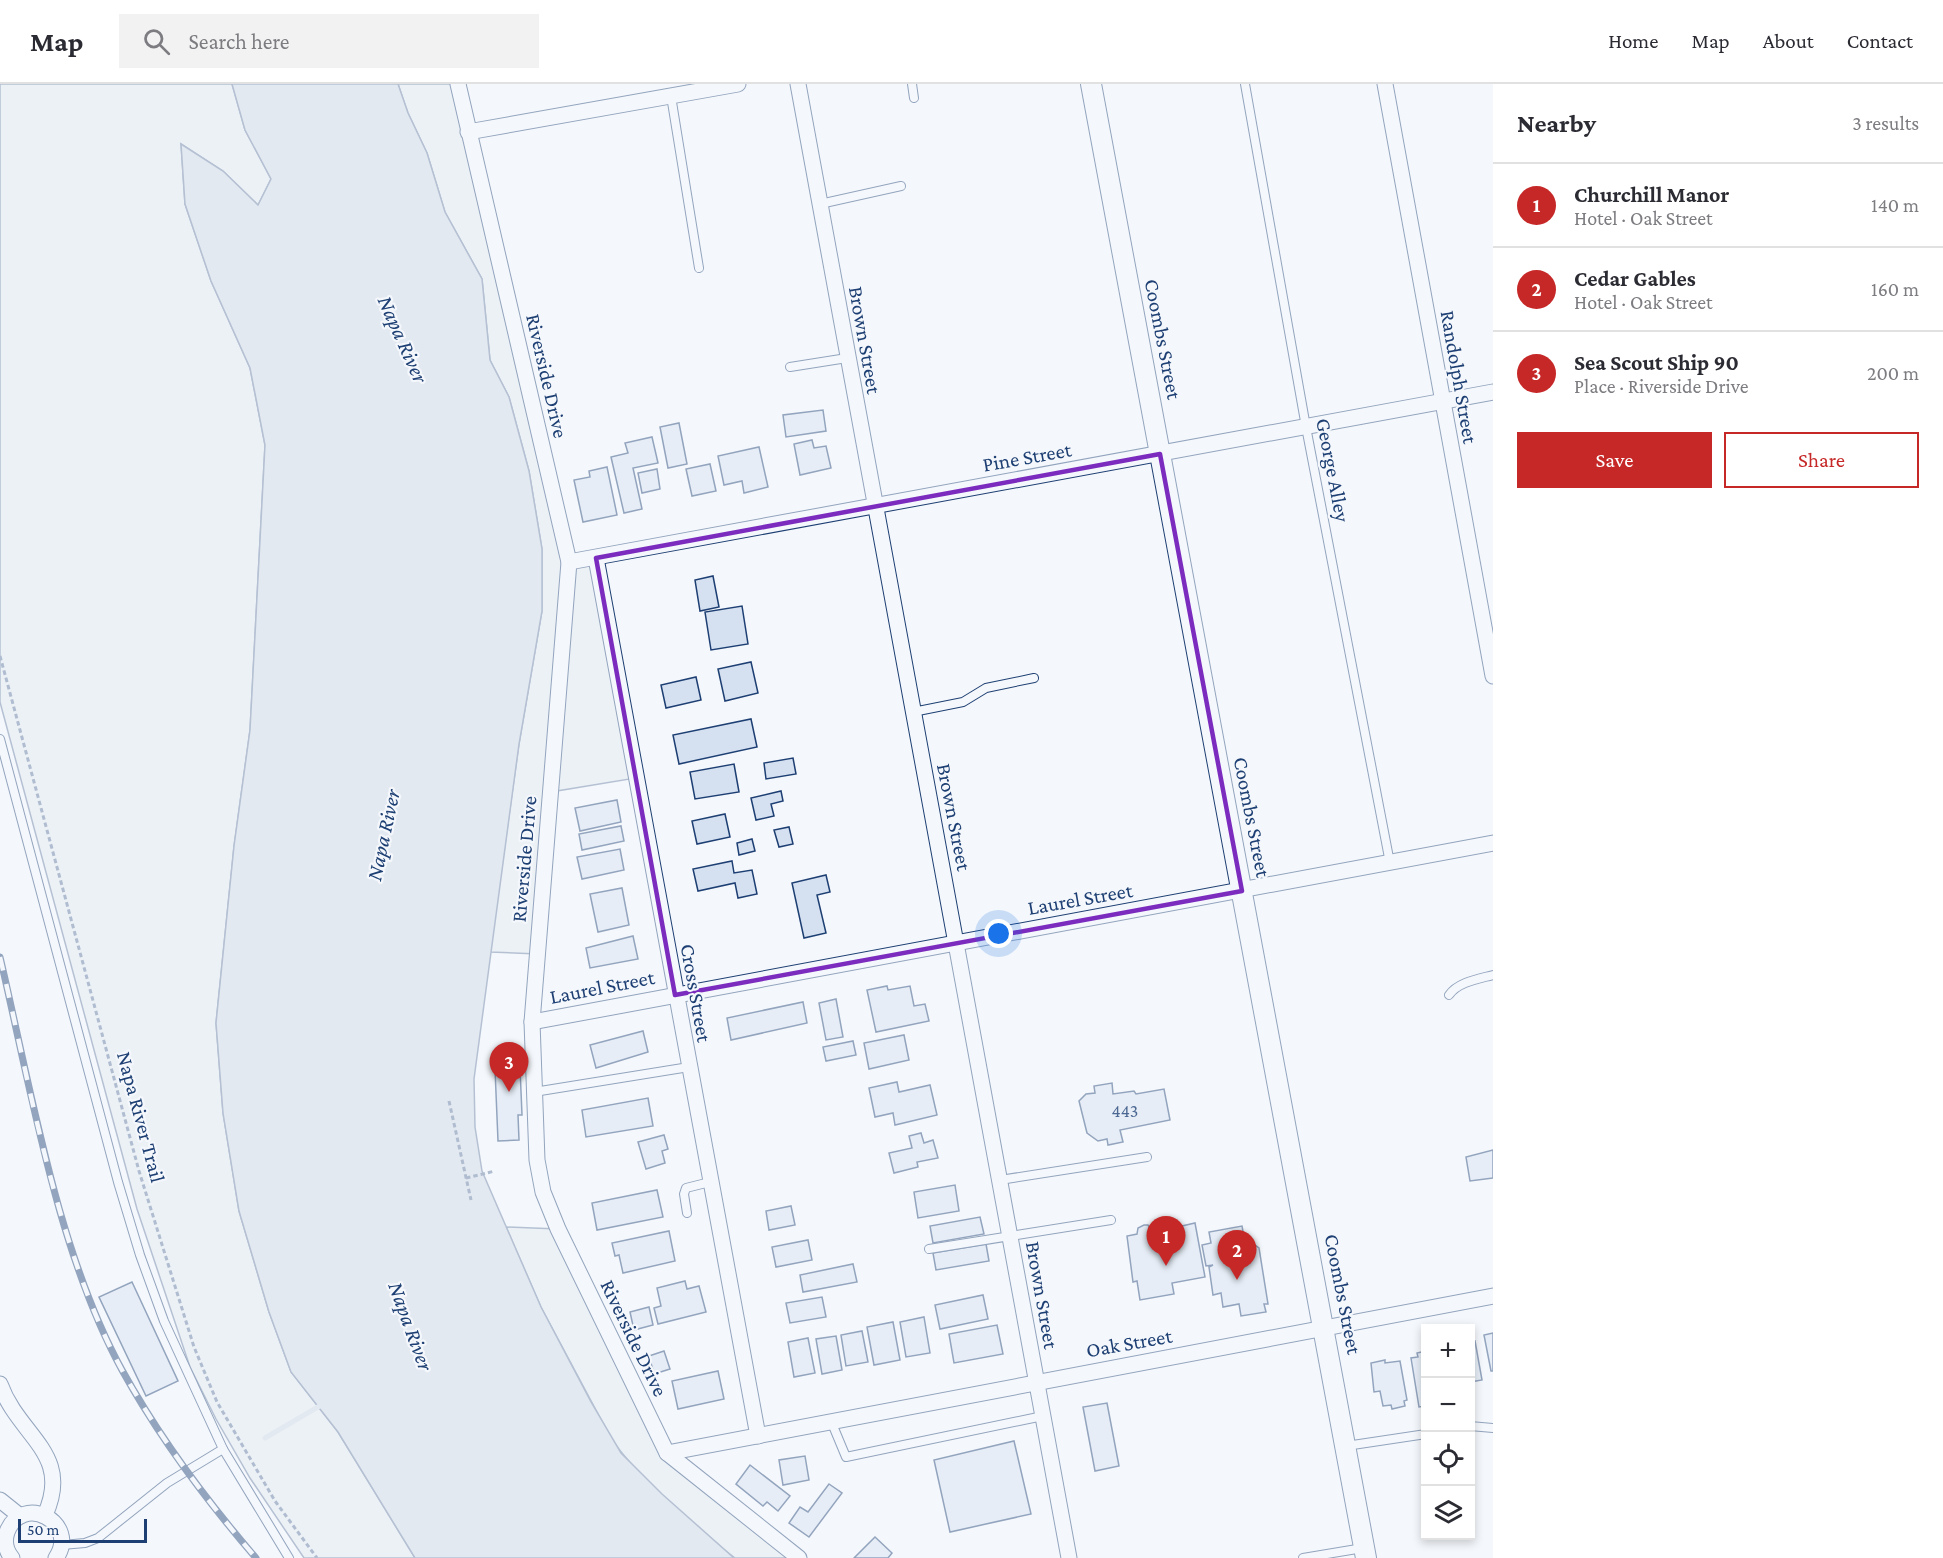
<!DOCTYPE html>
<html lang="en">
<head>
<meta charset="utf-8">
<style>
  body { margin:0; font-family:"Crimson Pro",serif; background:#f2f2f3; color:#2b2b33 }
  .controls { position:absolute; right:18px; bottom:18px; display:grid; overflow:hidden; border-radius:0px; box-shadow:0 3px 9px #0003 }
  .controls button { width:54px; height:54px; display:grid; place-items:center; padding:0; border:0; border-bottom:2px solid #e1e1e2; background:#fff; color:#2b2b33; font:30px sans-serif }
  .scale { position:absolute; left:18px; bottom:15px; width:129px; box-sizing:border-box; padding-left:6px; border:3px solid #1d3f73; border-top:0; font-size:16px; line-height:21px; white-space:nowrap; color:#1d3f73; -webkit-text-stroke:4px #f4f7fb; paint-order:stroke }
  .you { position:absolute; left:999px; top:850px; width:21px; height:21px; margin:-15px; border:4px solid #fff; border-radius:50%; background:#1a73e8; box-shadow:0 0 0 9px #1a73e833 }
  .badge { display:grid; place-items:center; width:39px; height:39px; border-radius:50%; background:#c62828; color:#fff; font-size:20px; font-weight:700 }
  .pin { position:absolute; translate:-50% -50px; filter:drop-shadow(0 2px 3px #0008) }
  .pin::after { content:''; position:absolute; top:32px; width:21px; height:18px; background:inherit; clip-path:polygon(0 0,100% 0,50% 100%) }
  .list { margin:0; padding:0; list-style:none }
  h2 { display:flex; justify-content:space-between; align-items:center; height:78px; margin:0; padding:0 24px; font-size:26px }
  h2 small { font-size:20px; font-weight:400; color:#7c7c81 }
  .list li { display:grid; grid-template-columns:39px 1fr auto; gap:18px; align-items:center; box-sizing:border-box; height:84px; padding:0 24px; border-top:2px solid #e1e1e2 }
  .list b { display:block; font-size:22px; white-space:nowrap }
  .list p { margin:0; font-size:20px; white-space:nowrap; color:#7c7c81 }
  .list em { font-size:20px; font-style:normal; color:#7c7c81 }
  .actions { display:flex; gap:12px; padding:18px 24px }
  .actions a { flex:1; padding:14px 0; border:2px solid #c62828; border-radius:0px; text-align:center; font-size:21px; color:#c62828 }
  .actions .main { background:#c62828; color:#fff }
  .icon { flex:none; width:33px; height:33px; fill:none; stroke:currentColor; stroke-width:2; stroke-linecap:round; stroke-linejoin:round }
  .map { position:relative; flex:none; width:1493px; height:1474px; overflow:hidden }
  header { display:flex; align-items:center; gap:36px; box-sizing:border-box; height:84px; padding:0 30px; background:#fff; border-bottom:2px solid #e1e1e2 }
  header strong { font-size:28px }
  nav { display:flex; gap:33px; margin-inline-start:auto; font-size:21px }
  .search { width:420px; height:54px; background:#f2f2f3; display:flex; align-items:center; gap:15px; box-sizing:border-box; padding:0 21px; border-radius:0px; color:#7c7c81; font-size:22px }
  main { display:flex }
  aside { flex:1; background:#fff }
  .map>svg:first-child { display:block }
  .green { fill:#e3e9f0; stroke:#687fa3; stroke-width:1.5 }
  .water { fill:#cfd7e4; stroke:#687fa3; stroke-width:1.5 }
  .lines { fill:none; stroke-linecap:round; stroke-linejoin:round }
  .stream { stroke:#cfd7e4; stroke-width:5 }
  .building { fill:#d5e0f0; stroke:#1d3f73; stroke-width:1.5 }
  .service-casing { stroke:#1d3f73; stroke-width:10 }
  .minor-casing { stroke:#1d3f73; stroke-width:17 }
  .tertiary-casing { stroke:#1d3f73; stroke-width:22 }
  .path { stroke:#5e769c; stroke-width:3; stroke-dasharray:4.5 3; stroke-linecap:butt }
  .service { stroke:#f4f7fb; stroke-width:8 }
  .minor { stroke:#f4f7fb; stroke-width:15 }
  .tertiary { stroke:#f4f7fb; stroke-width:20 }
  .rail-casing { stroke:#1d3f73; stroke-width:7 }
  .rail { stroke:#f4f7fb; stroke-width:4.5; stroke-dasharray:14; stroke-linecap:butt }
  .marked { fill:none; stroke:#7b2cbf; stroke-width:4.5; stroke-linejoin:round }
  .labels { text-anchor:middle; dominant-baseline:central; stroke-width:4.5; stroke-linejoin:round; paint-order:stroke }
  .number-label { font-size:18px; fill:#4b6792 }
  .street-label { font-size:21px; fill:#1d3f73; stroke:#f4f7fb }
  .water-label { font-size:22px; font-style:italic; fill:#1d3f73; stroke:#f4f7fb }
</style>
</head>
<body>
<header>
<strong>Map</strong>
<div class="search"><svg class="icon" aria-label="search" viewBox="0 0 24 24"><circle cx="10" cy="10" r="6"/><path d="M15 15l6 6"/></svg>Search here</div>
<nav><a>Home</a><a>Map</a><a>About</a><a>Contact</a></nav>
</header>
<main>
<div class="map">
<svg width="1493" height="1474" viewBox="0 0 1493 1474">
  <rect width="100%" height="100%" fill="#f4f7fb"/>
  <g class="green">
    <path d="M0 0H232L245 46 271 95 258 121 223 87 181 60 185 120 211 197 250 284 265 361 250 646 234 762 216 939 223 1029 239 1127 269 1228 291 1288 338 1348 415 1474H304L250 1394 216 1335 190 1283 137 1125 0 618Z"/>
    <path d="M398 0H458L569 478 596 474 636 694 551 708 538 870 490 868 519 660 542 527V465L529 387 509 313 490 276 482 195 445 128 427 69 408 29Z"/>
    <path d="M506 1143 558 1145 667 1369 799 1474H735C694 1444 641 1396 612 1356L541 1223Z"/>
  </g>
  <path class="water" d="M232 0H398L408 29 427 69 445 128 482 195 490 276 509 313 529 387 542 465V527L519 660 474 995 475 1043 482 1087 541 1223 591 1318 621 1369 662 1410 734 1474H415L338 1348 291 1288 269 1228 239 1127 223 1029 216 939 234 762 250 646 265 361 250 284 211 197 185 120 181 60 223 87 258 121 271 95 245 46Z"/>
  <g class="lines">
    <path class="stream" d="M265 1354 323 1320"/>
  </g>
  <g class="building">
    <path d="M823 326 826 347 786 353 783 331Z"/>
    <path d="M679 339 687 380 668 384 660 343Z"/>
    <path d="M652 353 658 379 633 384 642 425 624 429 611 373 628 369 625 359Z"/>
    <path d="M812 356 814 364 826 362 831 384 800 391 794 360Z"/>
    <path d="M759 363 768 403 744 409 742 397 724 401 718 372Z"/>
    <path d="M710 380 716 407 692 412 686 385Z"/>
    <path d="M607 383 617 431 583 438 574 396 590 393 589 387Z"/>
    <path d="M657 385 660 405 642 409 638 389Z"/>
    <path d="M713 492 719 523 700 527 695 496Z"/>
    <path d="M742 522 748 560 711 566 705 528Z"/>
    <path d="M751 578 758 609 725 617 718 585Z"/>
    <path d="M696 593 701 616 666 624 661 601Z"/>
    <path d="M751 635 757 663 679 680 673 651Z"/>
    <path d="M793 674 796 690 766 695 764 679Z"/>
    <path d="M734 680 739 708 695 715 690 688Z"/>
    <path d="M781 707 783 717 771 720 774 732 756 736 751 714Z"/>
    <path d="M617 716 621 738 580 747 575 724Z"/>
    <path d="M725 730 730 753 697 760 692 737Z"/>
    <path d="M621 742 624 757 582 766 579 750Z"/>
    <path d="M789 743 793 760 779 763 774 746Z"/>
    <path d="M752 755 755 767 739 771 737 759Z"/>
    <path d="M620 765 624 786 582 795 577 773Z"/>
    <path d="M732 777 734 789 752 786 757 810 738 814 735 799 698 807 693 785Z"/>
    <path d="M826 791 830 808 817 811 826 849 804 854 792 799Z"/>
    <path d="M622 804 629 841 598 848 590 810Z"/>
    <path d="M633 852 638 875 590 884 586 864Z"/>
    <path d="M887 902 888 906 910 902 914 922 925 920 929 937 876 948 867 906Z"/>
    <path d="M836 915 843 953 826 956 819 919Z"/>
    <path d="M803 918 807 939 731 956 727 934Z"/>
    <path d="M643 947 648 968 596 984 590 961Z"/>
    <path d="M904 951 909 976 869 985 864 959Z"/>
    <path d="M853 957 856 971 826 977 823 963Z"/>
    <path d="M520 984 522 1031H518L519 1056 498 1057 495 985Z"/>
    <path d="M897 998 899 1008 930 1001 937 1031 895 1041 893 1029 875 1033 869 1004Z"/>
    <path d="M1112 999 1113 1010 1134 1007 1136 1010 1164 1005 1170 1036 1120 1046 1123 1058 1108 1061 1107 1055 1098 1057 1087 1049 1079 1017 1086 1010 1095 1009 1094 1002Z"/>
    <path d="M648 1014 653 1042 586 1053 582 1026Z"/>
    <path d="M921 1049 924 1059 933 1056 938 1074 917 1078 918 1083 894 1089 889 1069 912 1064 909 1052Z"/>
    <path d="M664 1051 668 1065 662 1067 665 1079 646 1085 638 1058Z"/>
    <path d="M1493 1066V1094L1470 1097 1466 1073Z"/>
    <path d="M955 1101 959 1127 918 1134 914 1108Z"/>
    <path d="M657 1106 663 1133 597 1146 592 1119Z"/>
    <path d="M791 1122 795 1141 769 1146 766 1127Z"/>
    <path d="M980 1133 984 1150 933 1159 930 1142Z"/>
    <path d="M1195 1139 1205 1193 1172 1199 1174 1210 1140 1216 1137 1197 1133 1198 1127 1152 1137 1150 1138 1144 1144 1141H1148L1152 1149Z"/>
    <path d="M1242 1142 1244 1153 1259 1164 1268 1220H1264L1266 1228 1241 1232 1239 1220 1223 1223 1221 1209 1213 1211 1209 1183 1213 1181 1206 1182 1202 1161 1211 1159 1209 1148Z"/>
    <path d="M669 1147 675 1177 623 1189 619 1171 615 1172 612 1159Z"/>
    <path d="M808 1156 812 1176 776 1183 772 1163Z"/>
    <path d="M986 1160 989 1177 936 1186 933 1169Z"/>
    <path d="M853 1180 857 1198 803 1208 800 1191Z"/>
    <path d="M685 1197 687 1205 699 1202 706 1228 658 1240 654 1224 661 1222 657 1204Z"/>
    <path d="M132 1198 178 1297 146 1312 99 1213Z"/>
    <path d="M983 1211 988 1235 940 1245 935 1221Z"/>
    <path d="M822 1213 826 1233 790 1239 786 1219Z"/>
    <path d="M649 1223 653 1241 634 1246 630 1228Z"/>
    <path d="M924 1233 930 1269 906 1273 900 1238Z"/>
    <path d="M893 1238 900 1276 874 1281 867 1243Z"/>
    <path d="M997 1241 1003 1270 954 1279 949 1250Z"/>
    <path d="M862 1247 868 1278 846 1282 841 1251Z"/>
    <path d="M1493 1249V1287H1491L1484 1251Z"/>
    <path d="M836 1252 842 1286 822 1290 816 1255Z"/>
    <path d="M808 1254 815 1289 794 1293 788 1258Z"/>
    <path d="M1475 1257 1482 1296 1470 1298V1258Z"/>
    <path d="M664 1267 670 1285 654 1290 649 1272Z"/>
    <path d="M1426 1267V1322L1419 1323 1411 1274 1418 1273 1417 1269Z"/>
    <path d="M1385 1276V1279L1400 1277 1407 1316 1404 1317 1405 1322 1392 1325 1391 1321 1383 1322 1380 1307 1374 1308 1371 1279Z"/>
    <path d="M718 1287 724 1315 678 1325 672 1297Z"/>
    <path d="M1107 1319 1119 1382 1095 1387 1083 1323Z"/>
    <path d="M1014 1357 1031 1430 950 1448 934 1376Z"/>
    <path d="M805 1372 809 1396 783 1401 779 1376Z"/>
    <path d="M750 1381 790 1412 778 1427 767 1418 763 1422 736 1400Z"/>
    <path d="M829 1400 842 1409 809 1453 789 1439 800 1423 808 1428Z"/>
    <path d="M875 1453 892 1469 888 1474H854Z"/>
  </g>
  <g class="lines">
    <defs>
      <g id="service">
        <path d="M912 0 914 14"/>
        <path d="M1245 0 1306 343 1390 779"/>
        <path d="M671 12 699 184"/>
        <path d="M820 120 901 102"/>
        <path d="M790 283 847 274"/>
        <path d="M913 628 963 618 986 604 1034 594"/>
        <path d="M0 655 118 1098 140 1171 164 1237 223 1365 289 1474"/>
        <path d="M1449 911C1458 898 1478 895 1493 891"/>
        <path d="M534 1008 689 983"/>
        <path d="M1000 1096 1147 1073"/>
        <path d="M687 1129 684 1110 686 1104 710 1098"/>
        <path d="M929 1165 1111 1136"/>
        <path d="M831 1337 846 1373 1043 1332"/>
        <path d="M1470 1342 1493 1344"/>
        <path d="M1346 1362 1426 1350"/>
        <path d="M62 1461 85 1459 98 1454 167 1399 223 1365"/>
        <path d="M1303 1474 1363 1464"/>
      </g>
      <g id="minor">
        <path d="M458 0 569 478 532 938 537 1076 543 1108 558 1145 667 1369 799 1474"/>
        <path d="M798 0 1069 1474"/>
        <path d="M1385 0 1493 592"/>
        <path d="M468 48 738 0"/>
        <path d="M596 474 758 1352"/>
        <path d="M569 478 1493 308"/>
        <path d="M532 938 1493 759"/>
        <path d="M0 1300C19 1353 73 1369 45 1431"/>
        <path d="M667 1369 1493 1212"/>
        <path d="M0 1416 20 1432"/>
        <path d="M12 1474C6 1467 4 1457 7 1448 22 1408 80 1439 56 1474"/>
      </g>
      <path id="tertiary" d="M1091 0 1366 1474"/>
    </defs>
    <use href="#service" class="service-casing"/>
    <use href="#minor" class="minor-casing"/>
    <use href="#tertiary" class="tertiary-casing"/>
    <g class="path">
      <path d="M0 572 139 1087 194 1263 217 1318 275 1417 317 1474"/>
      <path d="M449 1017 471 1116"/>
      <path d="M466 1094 495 1087"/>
    </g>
    <use href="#service" class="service"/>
    <use href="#minor" class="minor"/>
    <use href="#tertiary" class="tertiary"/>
    <defs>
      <path id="rail" d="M0 873C31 1005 57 1167 122 1286 159 1353 206 1416 256 1474"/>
    </defs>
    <use href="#rail" class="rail-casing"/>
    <use href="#rail" class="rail"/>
  </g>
  <path d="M0 0H1493V1474H0ZM1160 370 1242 807 675 911 596 474Z" fill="#f4f7fb" fill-opacity=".55" fill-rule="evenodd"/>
  <path class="marked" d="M1160 370 1242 807 675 911 596 474Z"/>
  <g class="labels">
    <g class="number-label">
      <text x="1125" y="1027">443</text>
    </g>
    <g class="street-label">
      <text transform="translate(1163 255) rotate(79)">Coombs Street</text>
      <text transform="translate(865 256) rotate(80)">Brown Street</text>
      <text transform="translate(547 292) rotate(77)">Riverside Drive</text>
      <text transform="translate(1459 293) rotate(80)">Randolph Street</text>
      <text transform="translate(1027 373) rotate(-10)">Pine Street</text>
      <text transform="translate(1333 386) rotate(79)">George Alley</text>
      <text transform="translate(954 733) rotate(79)">Brown Street</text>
      <text transform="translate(1252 733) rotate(79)">Coombs Street</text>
      <text transform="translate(524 775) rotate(-85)">Riverside Drive</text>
      <text transform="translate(1080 815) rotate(-10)">Laurel Street</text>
      <text transform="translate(602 903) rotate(-11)">Laurel Street</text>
      <text transform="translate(696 909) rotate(80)">Cross Street</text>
      <text transform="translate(141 1033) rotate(75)">Napa River Trail</text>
      <text transform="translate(1343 1210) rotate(79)">Coombs Street</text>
      <text transform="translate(1042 1211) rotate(80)">Brown Street</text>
      <text transform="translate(634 1254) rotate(64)">Riverside Drive</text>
      <text transform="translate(1129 1259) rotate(-10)">Oak Street</text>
    </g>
    <g class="water-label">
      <text transform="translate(403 255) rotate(66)">Napa River</text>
      <text transform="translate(383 751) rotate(-78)">Napa River</text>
      <text transform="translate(411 1242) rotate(70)">Napa River</text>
    </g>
  </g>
</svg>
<div class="controls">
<button>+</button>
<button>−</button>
<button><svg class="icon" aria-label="locate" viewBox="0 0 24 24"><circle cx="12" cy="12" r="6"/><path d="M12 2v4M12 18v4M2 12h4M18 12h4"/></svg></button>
<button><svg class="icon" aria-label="layers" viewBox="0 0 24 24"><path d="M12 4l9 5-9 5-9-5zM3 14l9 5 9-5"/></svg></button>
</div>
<div class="scale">50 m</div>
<div class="you"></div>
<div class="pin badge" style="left:1166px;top:1182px">1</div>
<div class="pin badge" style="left:1237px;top:1196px">2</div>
<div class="pin badge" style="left:509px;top:1008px">3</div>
</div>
<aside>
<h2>Nearby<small>3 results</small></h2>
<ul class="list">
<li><span class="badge">1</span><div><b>Churchill Manor</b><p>Hotel · Oak Street</p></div><em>140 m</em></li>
<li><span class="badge">2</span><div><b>Cedar Gables</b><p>Hotel · Oak Street</p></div><em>160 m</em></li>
<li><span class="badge">3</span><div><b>Sea Scout Ship 90</b><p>Place · Riverside Drive</p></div><em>200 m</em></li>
</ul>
<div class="actions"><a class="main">Save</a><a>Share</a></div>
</aside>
</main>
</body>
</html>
